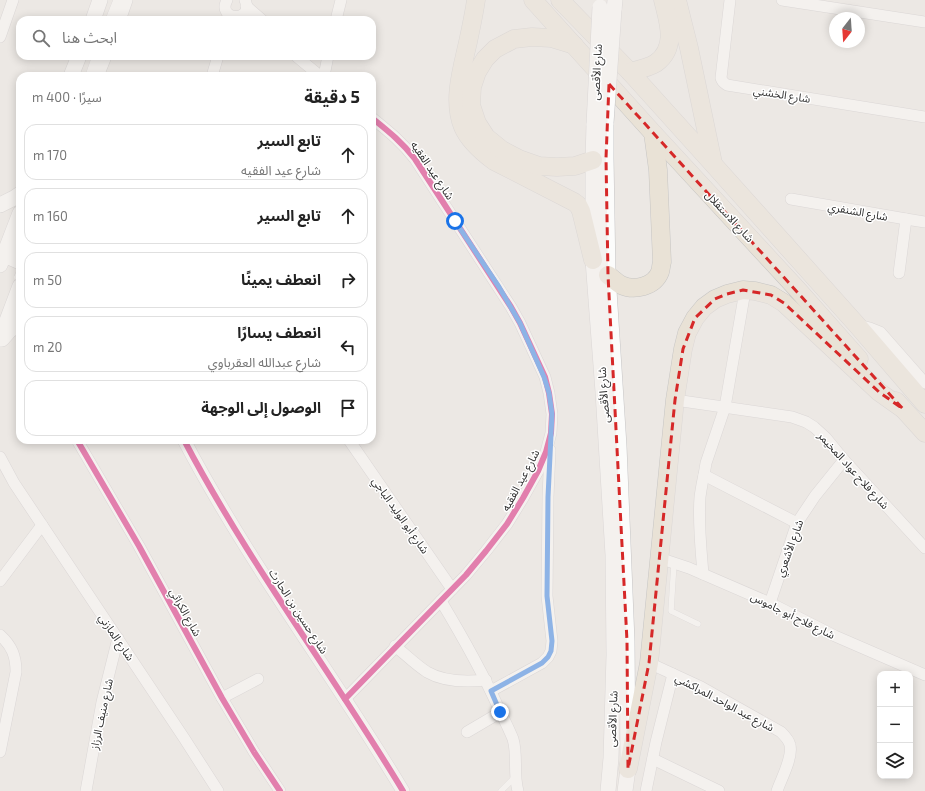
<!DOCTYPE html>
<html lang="ar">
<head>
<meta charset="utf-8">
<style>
  body { margin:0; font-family:"Exo 2","Noto Sans Arabic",sans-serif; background:#f6f6f6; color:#222; direction:rtl }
  .controls { position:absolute; right:12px; bottom:12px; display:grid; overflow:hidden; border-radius:8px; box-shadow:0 2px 10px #0003 }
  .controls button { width:36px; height:36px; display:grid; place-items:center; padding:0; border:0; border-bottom:1px solid #e0e0e0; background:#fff; color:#222; font:20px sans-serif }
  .compass { position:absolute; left:829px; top:12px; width:36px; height:36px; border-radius:50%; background:#fff; box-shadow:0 2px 10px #0003; rotate:197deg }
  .stop { position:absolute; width:12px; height:12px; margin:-9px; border:3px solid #1a73e8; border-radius:50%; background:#fff }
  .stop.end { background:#1a73e8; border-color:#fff; box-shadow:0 1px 4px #0008 }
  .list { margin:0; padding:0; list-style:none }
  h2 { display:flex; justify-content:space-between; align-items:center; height:52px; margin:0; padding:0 16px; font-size:17px }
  h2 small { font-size:13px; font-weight:400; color:#767676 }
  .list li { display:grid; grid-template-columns:26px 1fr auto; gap:12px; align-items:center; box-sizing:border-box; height:56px; margin:0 8px 8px; padding:0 8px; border:1px solid #e0e0e0; border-radius:12px }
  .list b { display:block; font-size:15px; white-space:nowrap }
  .list p { margin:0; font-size:13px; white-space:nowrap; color:#767676 }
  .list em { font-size:13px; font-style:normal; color:#767676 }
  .icon { flex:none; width:22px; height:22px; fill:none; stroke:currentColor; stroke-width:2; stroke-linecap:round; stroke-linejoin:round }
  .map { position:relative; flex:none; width:925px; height:791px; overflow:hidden; direction:ltr }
  .search { position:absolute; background:#fff; box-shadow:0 2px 10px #0003; left:16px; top:16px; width:360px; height:44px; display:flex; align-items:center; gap:10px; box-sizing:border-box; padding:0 14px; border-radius:12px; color:#767676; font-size:15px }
  .panel { position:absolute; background:#fff; box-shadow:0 2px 10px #0003; left:16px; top:72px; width:360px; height:372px; border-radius:12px; direction:rtl }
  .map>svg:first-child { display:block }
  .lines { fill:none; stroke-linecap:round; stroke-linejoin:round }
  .service-casing { stroke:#c5c4c5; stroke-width:6 }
  .minor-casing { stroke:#c5c4c5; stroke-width:12 }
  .tertiary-casing { stroke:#c5c4c5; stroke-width:14 }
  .secondary-casing { stroke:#c5c4c5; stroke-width:16 }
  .trunk-casing { stroke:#c6c5c4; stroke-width:19 }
  .service { stroke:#fcfcfb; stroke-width:5.5 }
  .minor { stroke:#fcfcfb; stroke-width:11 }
  .tertiary { stroke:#fcfcfb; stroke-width:13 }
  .secondary { stroke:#fcfcfb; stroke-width:15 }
  .trunk { stroke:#e9e2d6; stroke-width:18 }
  .service-bridge-casing { stroke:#c5c4c5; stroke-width:6; stroke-linecap:butt }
  .secondary-bridge-casing { stroke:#c5c4c5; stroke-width:16; stroke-linecap:butt }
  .service-bridge { stroke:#fcfcfb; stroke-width:5.5 }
  .secondary-bridge { stroke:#fcfcfb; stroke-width:15 }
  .cycleway-casing { stroke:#fff; stroke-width:8 }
  .cycleway { stroke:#d6006c; stroke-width:6 }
  .route { stroke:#1a73e8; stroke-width:5 }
  .marked { fill:none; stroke:#d62828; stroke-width:3; stroke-dasharray:8 5; stroke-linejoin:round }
  .labels { text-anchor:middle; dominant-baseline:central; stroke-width:3; stroke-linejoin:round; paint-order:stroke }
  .street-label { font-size:11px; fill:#2e2e2e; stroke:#fff }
</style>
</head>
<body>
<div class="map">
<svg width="925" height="791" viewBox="0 0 925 791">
  <rect width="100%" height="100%" fill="#ece8e4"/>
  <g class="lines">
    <defs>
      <g id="service">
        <path d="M108 20 116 0"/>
        <path d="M88 76 95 56"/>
        <path d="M674 563 671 611 698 624"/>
        <path d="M501 791 515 777"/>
      </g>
      <g id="minor">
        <path d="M227 0C216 21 255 23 245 0"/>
        <path d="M730 0 721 78C722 82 724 83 727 85L925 117"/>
        <path d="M782 0 925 22"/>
        <path d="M246 6 262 20"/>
        <path d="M336 20 341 0"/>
        <path d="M0 37 13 0"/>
        <path d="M296 56 320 76"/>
        <path d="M212 76 218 56"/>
        <path d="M324 76 328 56"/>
        <path d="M791 199 906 219 925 222"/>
        <path d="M899 273 906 219"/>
        <path d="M745 291 725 407 706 463 704 475 797 523"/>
        <path d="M858 325 870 328 880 332 925 383"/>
        <path d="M675 400 792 417 806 422 814 427 826 438 844 460 925 548"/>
        <path d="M77 440 139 546 222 698 254 752 280 791"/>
        <path d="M349 440 452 589"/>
        <path d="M0 457 14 483 184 738 218 791"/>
        <path d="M659 558 689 568 770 603 835 636 925 675"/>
        <path d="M703 574C701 548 698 523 700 497 701 490 702 483 704 475"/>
        <path d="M0 581 42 525"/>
        <path d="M441 601C462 636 482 671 499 709 504 719 509 729 513 739 518 756 513 774 518 791"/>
        <path d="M770 603 797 523 815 496 844 460"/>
        <path d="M0 635C12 646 16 656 16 672L0 752"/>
        <path d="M395 646C406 655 416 665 427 672 444 682 467 682 486 680"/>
        <path d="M649 663 701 687 781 732C785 736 789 740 790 745 793 758 781 779 777 791"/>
        <path d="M491 691 542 663 548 657 551 651 552 641 547 596 548 497 550 450"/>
        <path d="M222 698 258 679"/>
        <path d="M345 699 466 575 486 551 507 524 523 498 538 471 546 452 551 433 552 414 549 393 545 377 520 323 511 307 415 159C402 142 388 131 372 118"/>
        <path d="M467 732 501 712"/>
        <path d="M653 759 719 791"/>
        <path d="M86 791 102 702 118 638"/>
        <path d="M646 791 656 742 673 674"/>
      </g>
      <g id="tertiary">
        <path d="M8 244 20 250"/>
        <path d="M4 256 20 263"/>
        <path d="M184 440C248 562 332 673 403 791"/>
      </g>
      <g id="secondary">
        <path d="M614 10 615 0"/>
        <path d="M93 20 100 0"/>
        <path d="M118 20 125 0"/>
        <path d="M71 76 79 56"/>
        <path d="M96 76 104 56"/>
        <path d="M606 123V158L608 275 619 446 627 641 628 769 625 791"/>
        <path d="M594 124 593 160V260L603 392 613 555 614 655 611 758 608 791"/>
        <path d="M0 205 14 198 20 194"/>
        <path d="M0 265 20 213"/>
        <path d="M0 339 20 286"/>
        <path d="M2 339 9 331 20 323"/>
      </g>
      <g id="trunk">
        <path d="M476 0C474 14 471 28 468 42 462 69 452 101 463 127 469 141 482 152 494 161L574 202 578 205 581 211 593 260"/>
        <path d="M533 0 653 133 797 289 859 359"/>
        <path d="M560 0 630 72 713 164 857 325 925 404"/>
        <path d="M677 0 689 48 713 163"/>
        <path d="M574 45 551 38 532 37 514 39 495 49 485 59 477 72 472 87 471 105 477 123 486 137 502 150 519 159 539 166 557 167 575 166 593 160"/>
        <path d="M630 72C638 70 650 67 656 63 678 47 668 21 663 0"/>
        <path d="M608 275C612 278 616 282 621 285 634 291 654 287 660 272 661 269 661 265 662 262L658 170 653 133"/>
        <path d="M896 401 925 433"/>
        <path d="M628 769 649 663 675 400 683 349 687 333 695 318 704 307 715 299 727 294 743 290 755 291 771 295 784 303 879 392 903 409"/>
      </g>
    </defs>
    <use href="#service" class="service-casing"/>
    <use href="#minor" class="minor-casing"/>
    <use href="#tertiary" class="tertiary-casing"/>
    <use href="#secondary" class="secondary-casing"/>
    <use href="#trunk" class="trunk-casing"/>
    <use href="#service" class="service"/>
    <use href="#minor" class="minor"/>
    <use href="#tertiary" class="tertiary"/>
    <use href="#secondary" class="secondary"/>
    <use href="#trunk" class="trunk"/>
    <defs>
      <path id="service-bridge" d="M17 277 20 270"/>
      <g id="secondary-bridge">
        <path d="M606 123 614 10"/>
        <path d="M594 124 600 7"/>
      </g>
    </defs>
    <use href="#service-bridge" class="service-bridge-casing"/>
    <use href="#secondary-bridge" class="secondary-bridge-casing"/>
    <use href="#service-bridge" class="service-bridge"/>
    <use href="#secondary-bridge" class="secondary-bridge"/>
    <defs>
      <g id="cycleway">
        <path d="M77 440 139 546 222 698 254 752 280 791"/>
        <path d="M184 440C248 562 332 673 403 791"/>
        <path d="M345 699 466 575 486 551 507 524 523 498 538 471 546 452 551 433 552 414 549 393 545 377 520 323 511 307 415 159C402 142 388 131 372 118"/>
      </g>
    </defs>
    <use href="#cycleway" class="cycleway-casing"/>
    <use href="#cycleway" class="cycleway"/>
  </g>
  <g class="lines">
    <path class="route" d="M455 221 499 287 520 323 544 377 549 393 552 414 548 497 547 596 552 641 551 651 548 657 542 663 491 691 500 712"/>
  </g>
  <path d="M0 0H925V791H0ZM609 84 903 409 879 392 784 303 771 295 743 290 727 294 715 299 695 318 683 349 675 400 649 663 628 769 627 641 608 275 606 158Z" fill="#ece8e4" fill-opacity=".55" fill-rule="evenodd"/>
  <path class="marked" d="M609 84 903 409 879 392 784 303 771 295 743 290 727 294 715 299 695 318 683 349 675 400 649 663 628 769 627 641 608 275 606 158Z"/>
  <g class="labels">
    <g class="street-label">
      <text transform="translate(596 72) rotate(-87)">شارع الأقصى</text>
      <text transform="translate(782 94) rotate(9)">شارع الخشني</text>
      <text transform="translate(433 170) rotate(56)">شارع عيد الفقيه</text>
      <text transform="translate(858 211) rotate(10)">شارع الشنفري</text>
      <text transform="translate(730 216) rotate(47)">شارع الاستقلال</text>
      <text transform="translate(603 395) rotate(-94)">شارع الأقصى</text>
      <text transform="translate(854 470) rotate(48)">شارع فلاح عواد المخيمر</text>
      <text transform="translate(520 480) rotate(-62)">شارع عيد الفقيه</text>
      <text transform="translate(401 515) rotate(55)">شارع أبو الوليد الباجي</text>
      <text transform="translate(789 548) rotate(-70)">شارع الأشعري</text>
      <text transform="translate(299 611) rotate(57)">شارع حسين بن الحارث</text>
      <text transform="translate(186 612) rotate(61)">شارع الكراثي</text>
      <text transform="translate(793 615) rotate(26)">شارع فلاح أبو جاموس</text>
      <text transform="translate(117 637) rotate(56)">شارع المازني</text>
      <text transform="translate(725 702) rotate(28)">شارع عبد الواحد المراكشي</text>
      <text transform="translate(101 714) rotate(-78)">شارع منيف الرزاز</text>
      <text transform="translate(612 719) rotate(-88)">شارع الأقصى</text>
    </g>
  </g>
</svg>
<div class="controls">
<button>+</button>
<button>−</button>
<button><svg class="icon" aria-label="layers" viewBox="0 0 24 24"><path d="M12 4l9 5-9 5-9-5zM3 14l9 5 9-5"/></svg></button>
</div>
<svg class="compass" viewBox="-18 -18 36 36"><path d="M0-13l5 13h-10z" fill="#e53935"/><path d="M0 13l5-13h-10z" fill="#767676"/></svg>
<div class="stop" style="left:455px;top:221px"></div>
<div class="stop end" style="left:500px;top:712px"></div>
<div class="search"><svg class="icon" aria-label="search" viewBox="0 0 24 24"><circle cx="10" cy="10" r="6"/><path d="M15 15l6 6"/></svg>ابحث هنا</div>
<section class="panel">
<h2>5 دقيقة<small>سيرًا · 400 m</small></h2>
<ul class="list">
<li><svg class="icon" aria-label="ahead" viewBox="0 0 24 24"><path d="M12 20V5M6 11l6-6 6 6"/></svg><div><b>تابع السير</b><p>شارع عيد الفقيه</p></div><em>170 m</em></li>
<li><svg class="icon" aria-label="ahead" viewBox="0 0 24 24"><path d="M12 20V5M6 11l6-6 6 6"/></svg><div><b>تابع السير</b></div><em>160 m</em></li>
<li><svg class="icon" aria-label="right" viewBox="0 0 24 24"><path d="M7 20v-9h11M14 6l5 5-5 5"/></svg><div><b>انعطف يمينًا</b></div><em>50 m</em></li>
<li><svg class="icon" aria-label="left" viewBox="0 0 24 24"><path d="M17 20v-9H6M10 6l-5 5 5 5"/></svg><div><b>انعطف يسارًا</b><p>شارع عبدالله العقرباوي</p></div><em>20 m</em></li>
<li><svg class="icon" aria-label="arrive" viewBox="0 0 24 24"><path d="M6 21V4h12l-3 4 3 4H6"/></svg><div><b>الوصول إلى الوجهة</b></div></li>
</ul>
</section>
</div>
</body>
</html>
